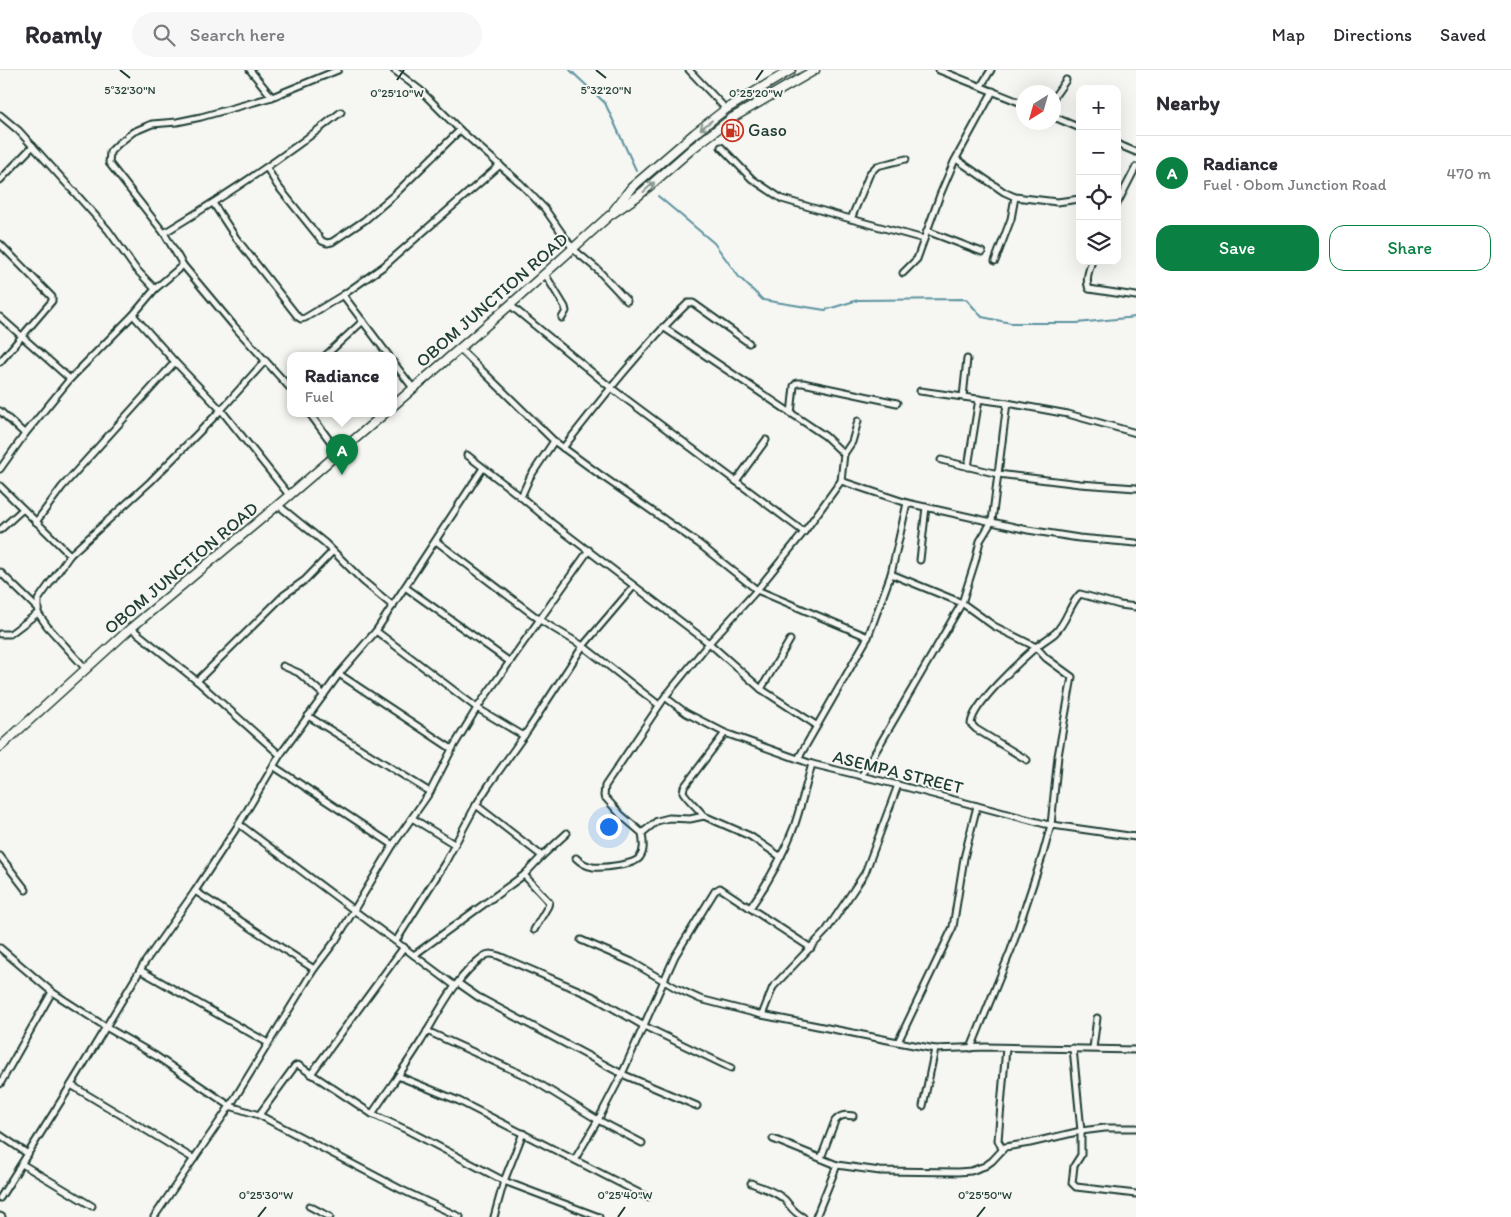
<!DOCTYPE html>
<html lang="en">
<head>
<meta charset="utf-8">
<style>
  body { margin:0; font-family:Itim,sans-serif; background:#f7f7f7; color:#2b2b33 }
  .controls { position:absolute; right:15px; top:15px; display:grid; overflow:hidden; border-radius:10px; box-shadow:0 5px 20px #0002 }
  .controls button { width:45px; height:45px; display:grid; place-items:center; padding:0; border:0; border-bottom:1px solid #e1e1e2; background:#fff; color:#2b2b33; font:25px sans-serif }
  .compass { position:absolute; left:1016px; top:15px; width:45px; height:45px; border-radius:50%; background:#fff; box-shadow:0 5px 20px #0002; rotate:217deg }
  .you { position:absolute; left:608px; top:756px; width:18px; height:18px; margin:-12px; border:4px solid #fff; border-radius:50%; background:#1a73e8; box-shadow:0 0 0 8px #1a73e833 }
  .badge { display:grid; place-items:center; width:32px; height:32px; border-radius:50%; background:#0b8043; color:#fff; font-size:16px; font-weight:700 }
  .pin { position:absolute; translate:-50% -41px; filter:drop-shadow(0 1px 2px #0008) }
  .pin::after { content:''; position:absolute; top:26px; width:18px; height:15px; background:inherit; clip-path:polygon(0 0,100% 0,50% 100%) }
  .popup { position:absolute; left:287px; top:282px; width:110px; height:65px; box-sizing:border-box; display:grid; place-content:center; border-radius:10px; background:#fff; filter:drop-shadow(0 1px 4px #0005); font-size:16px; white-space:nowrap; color:#7c7c81 }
  .popup b { font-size:19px; color:#2b2b33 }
  .popup::after { content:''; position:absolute; left:50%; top:100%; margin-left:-10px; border:10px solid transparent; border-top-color:#fff }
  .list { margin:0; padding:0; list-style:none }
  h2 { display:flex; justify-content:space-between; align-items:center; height:65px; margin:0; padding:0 20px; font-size:21px }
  h2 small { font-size:16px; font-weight:400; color:#7c7c81 }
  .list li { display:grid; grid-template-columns:32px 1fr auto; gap:15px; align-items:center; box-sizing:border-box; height:75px; padding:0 20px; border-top:1px solid #e1e1e2 }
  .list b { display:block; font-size:19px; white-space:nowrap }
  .list p { margin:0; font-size:16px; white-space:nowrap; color:#7c7c81 }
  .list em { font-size:16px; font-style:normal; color:#7c7c81 }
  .actions { display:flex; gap:10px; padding:15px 20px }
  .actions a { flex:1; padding:11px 0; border:1px solid #0b8043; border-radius:15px; text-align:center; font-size:18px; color:#0b8043 }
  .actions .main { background:#0b8043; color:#fff }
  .icon { flex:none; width:28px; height:28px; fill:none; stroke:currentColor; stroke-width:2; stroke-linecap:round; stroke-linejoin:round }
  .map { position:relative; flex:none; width:1136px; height:1147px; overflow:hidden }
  header { display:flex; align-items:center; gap:30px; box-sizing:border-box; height:70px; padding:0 25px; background:#fff; border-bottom:1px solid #e1e1e2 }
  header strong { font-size:24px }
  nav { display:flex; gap:28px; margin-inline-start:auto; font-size:18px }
  .search { width:350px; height:45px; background:#f7f7f7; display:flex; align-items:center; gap:12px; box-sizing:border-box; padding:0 18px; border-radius:28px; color:#7c7c81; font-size:19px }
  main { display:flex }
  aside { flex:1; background:#fff }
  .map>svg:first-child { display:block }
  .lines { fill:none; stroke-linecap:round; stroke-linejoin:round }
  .stream { stroke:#5d93a0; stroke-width:2 }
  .minor-casing { stroke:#1f3d34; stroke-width:9 }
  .secondary-casing { stroke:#1f3d34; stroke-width:11 }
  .minor { stroke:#f6f6f2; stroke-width:5 }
  .secondary { stroke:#f6f6f2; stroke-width:8 }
  .oneway { stroke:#8a9a93 }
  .ticks { fill:none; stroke:#1f3d34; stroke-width:2 }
  .labels { text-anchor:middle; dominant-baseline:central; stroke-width:4; stroke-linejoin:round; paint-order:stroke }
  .poi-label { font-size:18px; fill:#1f3d34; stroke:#f6f6f2; text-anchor:start }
  .street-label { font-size:18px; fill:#1f3d34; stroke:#f6f6f2 }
  .ticks-label { font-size:12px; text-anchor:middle; fill:#1f3d34; stroke:#f6f6f2; stroke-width:4; stroke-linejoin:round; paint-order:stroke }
</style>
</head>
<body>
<header>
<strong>Roamly</strong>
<div class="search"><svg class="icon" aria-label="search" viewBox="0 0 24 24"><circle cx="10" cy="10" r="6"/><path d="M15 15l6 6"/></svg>Search here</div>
<nav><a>Map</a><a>Directions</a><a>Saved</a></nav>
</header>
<main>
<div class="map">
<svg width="1136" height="1147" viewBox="0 0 1136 1147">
  <rect width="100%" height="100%" fill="#f6f6f2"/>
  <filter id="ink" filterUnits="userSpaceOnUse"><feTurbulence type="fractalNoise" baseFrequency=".02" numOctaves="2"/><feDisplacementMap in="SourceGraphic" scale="10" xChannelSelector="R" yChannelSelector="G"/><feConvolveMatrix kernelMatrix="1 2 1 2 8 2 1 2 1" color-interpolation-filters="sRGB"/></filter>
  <g filter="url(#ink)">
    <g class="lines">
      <g class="stream">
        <path d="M570 0 605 33 636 100"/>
        <path d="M658 126 714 173 739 207 763 230 825 240 858 230 966 229 982 247 1011 253H1077L1136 247"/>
      </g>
      <defs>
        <g id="minor">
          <path d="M250 0 272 27"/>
          <path d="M394 0 420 20 460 60 520 113 545 139 573 179 597 199 627 231"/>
          <path d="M689 0 726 39"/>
          <path d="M939 0 1024 34"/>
          <path d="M981 16 991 0"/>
          <path d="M1054 27 1066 10"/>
          <path d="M0 45 19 61 76 124 108 160 135 198 155 219"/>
          <path d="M1054 47 1080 58"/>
          <path d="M1117 74 1136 82"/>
          <path d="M721 77 752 109 782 129 840 146 924 169"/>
          <path d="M956 89 1004 122 1015 127 1057 132 1080 129"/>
          <path d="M267 98 277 115 322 171 327 173 332 172 365 150 394 125 460 60"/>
          <path d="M0 110 33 76"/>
          <path d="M213 133 236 168 298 247 301 249 305 248 343 225 384 196 500 95"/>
          <path d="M1117 134 1136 97"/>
          <path d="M851 149 870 103 877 96 906 89"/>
          <path d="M927 161 982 182"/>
          <path d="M164 163C225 126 285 87 341 42"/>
          <path d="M0 174 52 227V231L0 292"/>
          <path d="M995 191 1011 149 1015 127"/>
          <path d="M1092 191C1089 200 1085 210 1089 219L1136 226"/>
          <path d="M903 203 917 189 940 125 954 92 993 21"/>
          <path d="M545 204 565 237 566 241 562 248"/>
          <path d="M343 225 389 286"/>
          <path d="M510 235 610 317 804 462"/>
          <path d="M133 245 175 292 221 340 289 425"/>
          <path d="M0 247 70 309"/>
          <path d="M459 278 554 371 599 404 698 473 757 520 868 567"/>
          <path d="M325 286 363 251"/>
          <path d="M967 289 963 327 1007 333 1068 344 1136 363"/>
          <path d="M393 292 413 318"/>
          <path d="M291 319 234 256 183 195 164 163 109 93 110 82 118 74 133 62 152 54 177 52 201 47 272 27 338 0"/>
          <path d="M920 321 963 327"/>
          <path d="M0 341 25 364"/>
          <path d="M310 344 339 383"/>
          <path d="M791 344 794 316 797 313H803L897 333"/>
          <path d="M554 371 530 407 521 427 552 453 709 573 761 619 816 655"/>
          <path d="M563 378C603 327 642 277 688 233H693L749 273"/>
          <path d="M844 384 852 372 858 351"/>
          <path d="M467 385 521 427"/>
          <path d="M941 390 998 404 1080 414 1136 418"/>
          <path d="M968 397 979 329"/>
          <path d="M0 399 25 364 70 309 133 245 155 219 183 195"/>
          <path d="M736 411 766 370"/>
          <path d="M841 411 907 433 1028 460 1079 468 1136 473"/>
          <path d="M0 416 70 485"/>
          <path d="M278 435 325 473 363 511 393 536"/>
          <path d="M36 452 62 417 175 292"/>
          <path d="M0 460 23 439"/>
          <path d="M436 471 540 550 583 576 659 635"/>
          <path d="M920 490 926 437"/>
          <path d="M0 502 38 539"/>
          <path d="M891 504 962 533 994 556 1036 577 1046 588 1072 607 1058 686 1051 755 1043 784 1011 880 971 978"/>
          <path d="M405 517 510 592"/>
          <path d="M131 558 197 611 280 685"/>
          <path d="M376 561 477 638 524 666"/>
          <path d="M0 564H10L38 543"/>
          <path d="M283 596 299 603 324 625"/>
          <path d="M86 599 47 556 38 543V530L70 485 150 412 221 340 265 291"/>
          <path d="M339 604 452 679"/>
          <path d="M197 611 284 525 305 510 333 481"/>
          <path d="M761 619 790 570"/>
          <path d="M665 627 686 643 725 663 812 694 898 715 1045 754 1136 767"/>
          <path d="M308 646 430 722"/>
          <path d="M798 689 868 567 891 504 907 433"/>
          <path d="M1027 690 976 659 971 654C972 635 1020 591 1036 577 1042 572 1049 568 1055 563 1067 552 1069 535 1080 524L1120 535 1136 537"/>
          <path d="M273 696 393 775"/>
          <path d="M862 705 962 533 975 492 980 471 992 451 1007 333"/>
          <path d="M476 735 542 786"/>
          <path d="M704 746C698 738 689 731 683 722L684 717 725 663"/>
          <path d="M412 748 454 774"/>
          <path d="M239 754 455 916"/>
          <path d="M642 763 657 751 669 748 690 749 704 746 750 766 781 787"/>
          <path d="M0 786 26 820"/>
          <path d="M576 788C581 793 586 796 593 797 603 798 635 795 640 787 645 780 643 771 642 763L621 745 604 726 605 716 665 627 709 573 757 520 804 462 841 411 844 384 825 366 663 257"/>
          <path d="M524 805 549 832 548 836 534 860"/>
          <path d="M195 821 314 899"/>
          <path d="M750 838 811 878"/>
          <path d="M581 870 632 892 676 918 700 929 762 945 898 972 935 979 986 977 1136 980"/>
          <path d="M396 871 445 793 476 735 489 715 528 660 583 576 634 516"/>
          <path d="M0 878 52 922 106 957 156 986 230 1036 259 1045 402 1120 460 1147"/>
          <path d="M414 885 524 805 542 786 567 763"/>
          <path d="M140 900 268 973"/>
          <path d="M458 913 478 927 622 1004 697 1036"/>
          <path d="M762 945 773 917 826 861 865 803 898 715"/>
          <path d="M427 961 528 1007 598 1050 642 1073"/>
          <path d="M898 972 953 857 964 788 977 736"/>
          <path d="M1073 978 1081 1061V1085L1074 1096 1072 1113 1076 1117 1136 1124"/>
          <path d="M1093 978 1097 948"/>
          <path d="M311 1004 404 877"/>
          <path d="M398 1006 459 1031 647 1127"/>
          <path d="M0 1014 52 922"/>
          <path d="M71 1015 194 1089"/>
          <path d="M923 1036 935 979"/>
          <path d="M372 1044C388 1020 405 997 420 973 438 944 455 907 484 886 489 883 493 884 499 886L592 926 644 956 731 998"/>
          <path d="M259 1045 295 996 298 995 372 1044 407 1060 504 1111 599 1147"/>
          <path d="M0 1065 28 1084"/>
          <path d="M773 1069 837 1095 880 1101 958 1102 971 1101 985 1096 992 1091 1005 1077 1030 1073 1081 1061 1105 1058H1136"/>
          <path d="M1002 1079 998 1070 1006 978"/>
          <path d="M821 1088 835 1051C841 1044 845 1045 853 1046"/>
          <path d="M575 1089 598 1050 622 1004 675 886 715 821 720 818 750 838C768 813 783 785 794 757 801 736 806 715 812 694"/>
          <path d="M22 1094 92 1136"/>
          <path d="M751 1113C762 1118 776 1121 785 1130 791 1137 794 1143 803 1147"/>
          <path d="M0 1128 71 1015 145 892 195 821 239 754 280 685 339 604 376 561 483 398"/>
          <path d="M309 1136 330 1147"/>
          <path d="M0 1146 2 1147"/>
          <path d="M154 1147 230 1036 314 899 336 870 393 775 430 722 452 679 477 638 589 480"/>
          <path d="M494 1147 504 1111 523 1063"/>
          <path d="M816 1147 837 1095"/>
        </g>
        <g id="secondary">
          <path d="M614 140 631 118 695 63 726 39 791 0"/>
          <path d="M393 336 510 235 609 146 638 126 693 78 732 48 815 0"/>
          <path d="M0 677 131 558 278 435 384 344"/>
        </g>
      </defs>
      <use href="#minor" class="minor-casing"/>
      <use href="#secondary" class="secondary-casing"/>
      <use href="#minor" class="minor"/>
      <use href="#secondary" class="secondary"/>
    </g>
    <defs><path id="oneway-shaft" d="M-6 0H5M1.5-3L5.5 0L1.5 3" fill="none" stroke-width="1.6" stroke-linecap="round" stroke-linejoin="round" transform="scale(1.25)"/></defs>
    <g class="oneway">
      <use href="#oneway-shaft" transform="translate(706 55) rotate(142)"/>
      <use href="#oneway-shaft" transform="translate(649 117) rotate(-42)"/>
    </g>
  </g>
  <path class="ticks" d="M120 0 130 8M596 0 606 8M397 10 404 0M756 10 763 0M258 1147 266 1137M618 1147 625 1137M977 1147 985 1137"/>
  <defs>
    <symbol id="fuel-ring" viewBox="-11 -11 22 22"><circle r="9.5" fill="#f6f6f2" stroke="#c8321e" stroke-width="1.5"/><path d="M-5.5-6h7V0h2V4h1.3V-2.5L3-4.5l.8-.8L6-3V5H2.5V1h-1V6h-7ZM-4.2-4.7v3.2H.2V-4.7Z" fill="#c8321e"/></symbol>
  </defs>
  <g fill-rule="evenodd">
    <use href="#fuel-ring" x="720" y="48" width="25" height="25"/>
  </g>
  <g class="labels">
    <g class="poi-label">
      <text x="748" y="60">Gaso</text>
    </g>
    <g class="street-label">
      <text transform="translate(492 230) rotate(-41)">OBOM JUNCTION ROAD</text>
      <text transform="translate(181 498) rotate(-40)">OBOM JUNCTION ROAD</text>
      <text transform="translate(898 702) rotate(14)">ASEMPA STREET</text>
    </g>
  </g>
  <g class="ticks-label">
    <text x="130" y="24">5°32'30"N</text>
    <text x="606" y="24">5°32'20"N</text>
    <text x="397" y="27">0°25'10"W</text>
    <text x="756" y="27">0°25'20"W</text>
    <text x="266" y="1129">0°25'30"W</text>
    <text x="625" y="1129">0°25'40"W</text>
    <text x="985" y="1129">0°25'50"W</text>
  </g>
</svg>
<div class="controls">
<button>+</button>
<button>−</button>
<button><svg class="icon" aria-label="locate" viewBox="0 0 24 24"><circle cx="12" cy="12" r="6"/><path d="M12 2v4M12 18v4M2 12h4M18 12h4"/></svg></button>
<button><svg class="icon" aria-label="layers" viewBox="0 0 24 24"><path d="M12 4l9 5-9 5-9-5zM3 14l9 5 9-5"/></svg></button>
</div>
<svg class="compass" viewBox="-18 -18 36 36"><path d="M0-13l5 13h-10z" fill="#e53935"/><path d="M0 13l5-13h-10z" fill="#7c7c81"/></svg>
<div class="you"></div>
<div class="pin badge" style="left:342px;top:405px">A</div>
<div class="popup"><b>Radiance</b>Fuel</div>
</div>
<aside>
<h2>Nearby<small></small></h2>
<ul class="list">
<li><span class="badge">A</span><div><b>Radiance</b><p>Fuel · Obom Junction Road</p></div><em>470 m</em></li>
</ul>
<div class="actions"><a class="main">Save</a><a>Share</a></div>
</aside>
</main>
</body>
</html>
